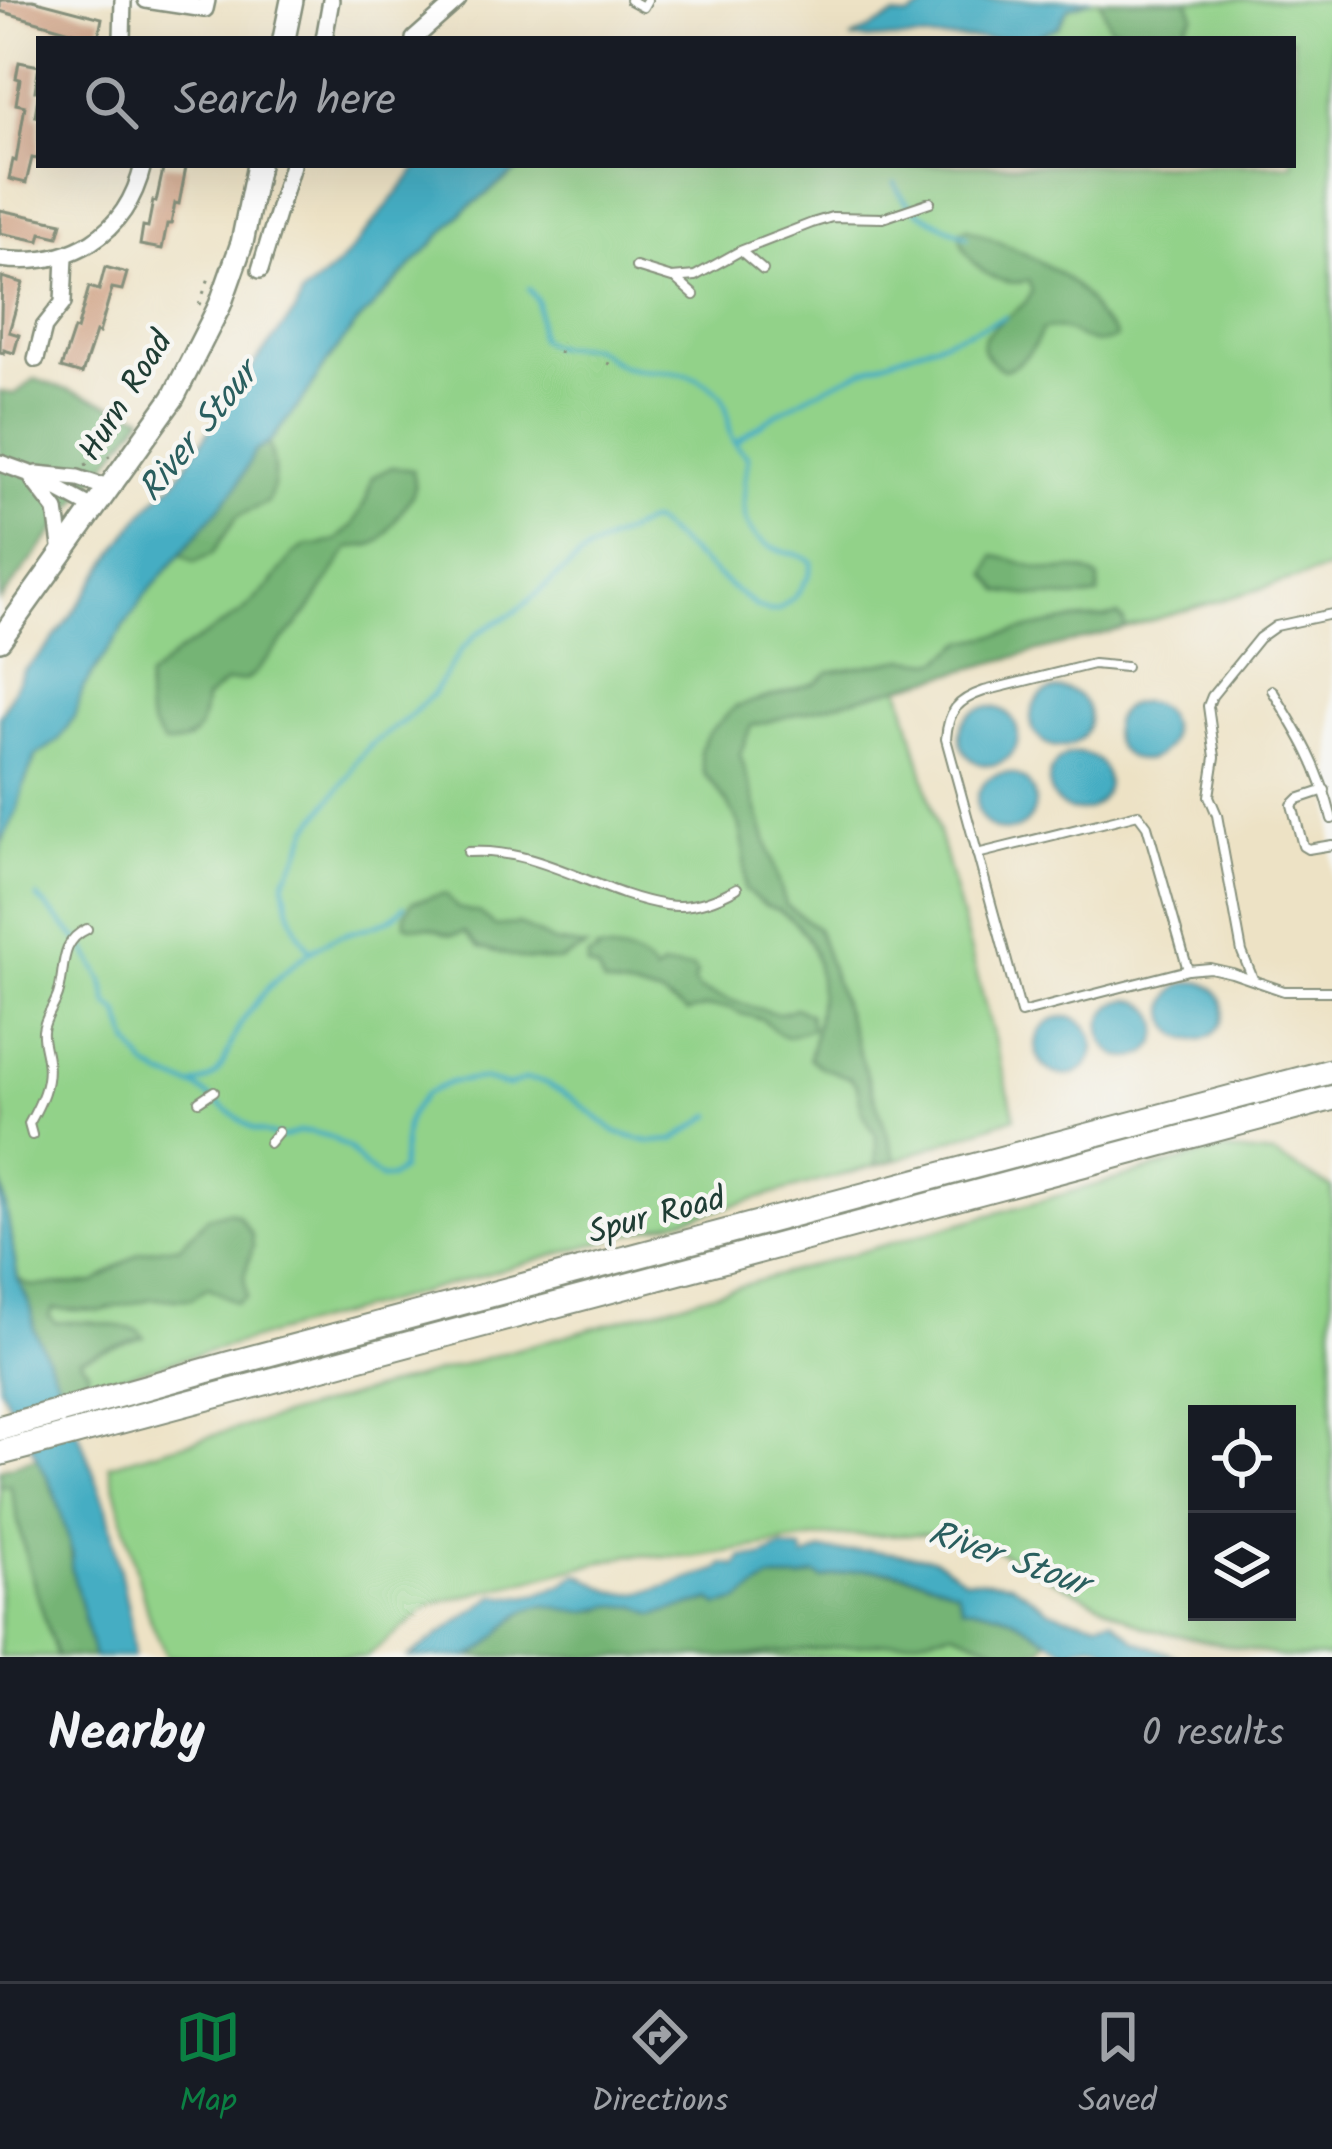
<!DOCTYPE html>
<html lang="en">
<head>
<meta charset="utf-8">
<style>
  body { margin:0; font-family:Kalam,sans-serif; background:#242831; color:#f1f3f6 }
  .controls { position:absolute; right:36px; bottom:36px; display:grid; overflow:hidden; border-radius:0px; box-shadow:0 12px 48px #0002 }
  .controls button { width:108px; height:108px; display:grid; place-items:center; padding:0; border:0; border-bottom:3px solid #363941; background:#171b24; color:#f1f3f6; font:60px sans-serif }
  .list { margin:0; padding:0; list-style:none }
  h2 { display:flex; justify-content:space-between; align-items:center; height:156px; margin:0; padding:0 48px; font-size:51px }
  h2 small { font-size:39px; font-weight:400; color:#9ea1a6 }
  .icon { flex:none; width:66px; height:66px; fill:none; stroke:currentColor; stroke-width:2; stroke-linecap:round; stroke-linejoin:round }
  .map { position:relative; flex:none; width:1332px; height:1657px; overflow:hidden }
  .search { position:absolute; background:#171b24; box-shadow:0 12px 48px #0002; left:36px; right:36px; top:36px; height:132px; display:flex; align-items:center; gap:30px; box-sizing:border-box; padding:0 42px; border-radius:0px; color:#9ea1a6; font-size:45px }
  .sheet { height:324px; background:#171b24 }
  nav { display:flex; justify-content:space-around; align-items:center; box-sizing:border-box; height:168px; border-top:3px solid #363941; background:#171b24; font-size:33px; color:#9ea1a6 }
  nav a { display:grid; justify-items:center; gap:6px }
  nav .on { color:#0b8043 }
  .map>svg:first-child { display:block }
  .green { fill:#92d289; stroke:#58885e; stroke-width:3; fill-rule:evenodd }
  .forest { fill:#75b475; stroke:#4a7854; stroke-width:3 }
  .water { fill:#44adc3; stroke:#32757c; stroke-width:3 }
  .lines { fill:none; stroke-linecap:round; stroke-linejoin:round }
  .stream { stroke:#44adc3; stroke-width:4.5 }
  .building { fill:#d0a385 }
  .service-casing { stroke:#86907c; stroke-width:12 }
  .minor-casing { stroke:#86907c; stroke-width:20 }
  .secondary-casing { stroke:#86907c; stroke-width:26 }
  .trunk-casing { stroke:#86907c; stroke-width:28 }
  .path { stroke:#86907c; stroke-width:3; stroke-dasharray:3 9; stroke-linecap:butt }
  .service { stroke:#fff; stroke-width:8 }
  .minor { stroke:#fff; stroke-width:15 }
  .secondary { stroke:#fff; stroke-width:21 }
  .trunk { stroke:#fff; stroke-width:24 }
  .labels { text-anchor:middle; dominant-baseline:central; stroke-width:9; stroke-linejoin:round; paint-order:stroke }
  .street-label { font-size:33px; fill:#1f3d34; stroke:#f6f6f2 }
  .water-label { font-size:36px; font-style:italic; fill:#2a5f5f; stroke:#f6f6f2 }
</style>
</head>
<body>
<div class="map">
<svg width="1332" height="1657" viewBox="0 0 1332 1657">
  <rect width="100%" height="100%" fill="#f6f6f2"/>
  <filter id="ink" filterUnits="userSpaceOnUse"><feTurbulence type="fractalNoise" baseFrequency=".00833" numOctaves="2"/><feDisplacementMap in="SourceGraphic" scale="24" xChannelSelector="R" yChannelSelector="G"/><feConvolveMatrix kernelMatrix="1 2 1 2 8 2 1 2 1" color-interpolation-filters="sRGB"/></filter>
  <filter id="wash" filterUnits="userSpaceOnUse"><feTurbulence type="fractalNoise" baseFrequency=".004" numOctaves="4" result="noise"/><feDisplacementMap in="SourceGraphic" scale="48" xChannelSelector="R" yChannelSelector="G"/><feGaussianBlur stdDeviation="2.7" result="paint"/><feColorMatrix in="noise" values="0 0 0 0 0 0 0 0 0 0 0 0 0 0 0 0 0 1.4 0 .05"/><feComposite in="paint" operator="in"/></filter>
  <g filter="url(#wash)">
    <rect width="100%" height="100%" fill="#ede2c5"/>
    <g class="green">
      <path d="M1092 0H1332V568L1132 626 900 687 1015 1117 896 1160 63 1392 18 1279 0 1174V1155L6 1122 0 1097V853L1 843 17 811 24 784 36 756 74 717 83 688 144 597 204 527 254 452 269 443 306 396 329 359 357 323 465 210 525 165H1293V39H1028L1058 27 1068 8Z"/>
      <path d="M1219 1150 1274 1155 1332 1188V1657H1284L1149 1629 962 1533 830 1536 692 1557 630 1555 433 1604 366 1657H167L148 1615 109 1465ZM1197 1414H1287V1612H1197Z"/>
      <path d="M10 1484 28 1565 57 1657H0V1486Z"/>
      <path d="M954 1631 1018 1657H724L903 1641Z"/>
    </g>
    <g class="forest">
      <path d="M1100 0H1188L1194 15 1181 32 1157 39 1149 29 1126 31 1110 27Z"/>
      <path d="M967 228C1006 245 1062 266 1088 300 1090 302 1095 314 1097 316 1104 325 1111 327 1116 337 1084 356 1074 319 1042 330 1035 348 1022 365 1004 370 950 337 1014 320 1028 299 1034 290 1031 288 1028 280 1000 292 959 260 960 231Z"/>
      <path d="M35 379 144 416 0 601V392L15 394Z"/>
      <path d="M269 443C275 466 277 480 268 502L237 517 212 554 194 562 181 554 236 488 254 452Z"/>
      <path d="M392 467 413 470C414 478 416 482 414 490 413 497 384 537 379 541 370 548 359 545 349 548L307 613 255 673 246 680 226 682 205 699C203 728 196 745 164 744 145 720 146 710 148 679L177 653 242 612 271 584 293 554 307 545H320L336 540 353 525 366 500 372 477Z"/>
      <path d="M994 556C1011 558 1026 565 1043 569 1065 575 1074 560 1099 579L1098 595C1084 601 1016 595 1000 591L987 574Z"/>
      <path d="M1118 615 1124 621 1125 628 751 726 740 754 786 905 817 928 896 1160 876 1166V1136L862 1111 857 1086 850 1078 819 1066 809 1058C822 1013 831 947 786 915 776 908 780 912 769 907 760 903 753 896 745 890L744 849 740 827 728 803 704 773 700 751 707 735 735 707 815 683 829 672 905 659 933 662 941 660 963 642 1072 620 1103 618Z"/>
      <path d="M442 894 447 895 457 908 480 913 495 926 519 924 553 942 586 947 559 961 523 959 479 947 465 932C446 938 447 932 431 928 421 926 415 929 405 924V914L412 902Z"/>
      <path d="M596 950C618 951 643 953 655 973L662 967 693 968 697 974 694 983C696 985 698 988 700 990 707 993 769 1013 776 1013 782 1014 790 1010 795 1008L809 1014 812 1029 787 1037 779 1034 762 1019 742 1014 729 1008 709 1007 687 1012 659 995 604 984 597 970 588 966V956L597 953Z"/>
      <path d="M228 1211 238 1215 252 1235 253 1247 244 1276 247 1297 237 1303 208 1287 191 1299H150L100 1311 53 1309 49 1316 55 1323C81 1320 112 1324 138 1330L144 1337 79 1359 88 1370 87 1385 63 1392 34 1329 32 1310 18 1279 31 1286 93 1283 139 1253 166 1247H179L208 1217Z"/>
      <path d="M37 1457C51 1484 75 1538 71 1567L94 1657H57L28 1565 10 1485 0 1486V1469Z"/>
      <path d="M848 1569C887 1569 922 1576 957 1591L963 1607C997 1608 1020 1620 1048 1640L1042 1649 1020 1657 954 1631 903 1641 724 1657H469L527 1609 540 1605 600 1610 614 1604 646 1608 684 1607 712 1600 739 1601 770 1579H801L815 1574 823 1579Z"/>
    </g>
    <g class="water">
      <path d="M950 0H1092L1068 8 1058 27 1028 39H851L894 16 908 17 927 6Z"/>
      <path d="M420 165H525L465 210 357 323 329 359 306 396 269 443 254 452 236 488 144 597 83 688 74 717 58 741 36 756 24 784 17 811 1 843 0 853V716L23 671 46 649 71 616 129 531 153 501 173 484 257 360 296 311 302 295 337 266 355 246Z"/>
      <circle cx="1060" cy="718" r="29"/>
      <circle cx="1142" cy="731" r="29"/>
      <circle cx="989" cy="736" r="29"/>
      <circle cx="1078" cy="782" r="29"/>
      <circle cx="1006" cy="802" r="29"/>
      <circle cx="1195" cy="1011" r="29"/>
      <circle cx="1130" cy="1029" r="29"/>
      <circle cx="1065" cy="1046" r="29"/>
      <path d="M0 1174 18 1279 32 1310 34 1329 63 1392 107 1508 130 1619 134 1657H94L71 1566 73 1555 54 1490 0 1387Z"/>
      <path d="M781 1548 802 1550 804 1558 822 1550 845 1552 869 1550 935 1559 964 1579 1010 1583 1050 1610 1067 1616 1097 1622 1112 1619 1136 1641 1178 1657H1113C1102 1639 1086 1643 1069 1652 1027 1629 1014 1609 963 1607L957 1591C911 1572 870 1561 823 1579L815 1574 801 1579H770L739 1601 718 1606 711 1600 654 1615 638 1606C628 1608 620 1604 610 1606 601 1608 593 1611 583 1612 566 1613 553 1602 536 1607 508 1613 494 1651 466 1657 449 1657 426 1657 408 1657L496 1595C523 1600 557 1592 577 1574 590 1578 600 1587 612 1591 637 1601 690 1578 717 1570L724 1564 736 1566 742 1557H761Z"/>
    </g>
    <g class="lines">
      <g class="stream">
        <path d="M895 183C904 212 942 224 967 237"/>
        <path d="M735 443C777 410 824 386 874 366 917 348 962 336 1005 317"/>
        <path d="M37 897 83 945 103 981 108 1004 119 1013 130 1044 147 1067 164 1077 196 1087 254 1130 282 1138 299 1132H312L328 1136 349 1148 364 1166 381 1178H390L401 1170 406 1126 411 1113 425 1094 451 1082 482 1079 508 1086 526 1079 544 1082 572 1098 617 1133 651 1142 674 1140 712 1115"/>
        <path d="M311 952 298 932 289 909 284 881 300 852 309 828 349 776 356 762 372 744 409 717 433 694 461 650 478 633 515 612 589 550 649 521 654 522 733 589 757 607 769 611 778 610 795 597 809 576 812 562C798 551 782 553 767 545 734 527 744 486 748 457 744 452 738 448 735 443 722 421 736 403 709 385 679 365 657 375 626 367 613 364 605 353 593 348 572 341 559 356 539 338L538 301 529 289"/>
        <path d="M195 1084C227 1080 227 1044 242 1022 253 1006 264 991 278 978 293 964 311 949 330 940 355 927 387 930 404 906"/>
      </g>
    </g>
    <g id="blocks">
      <g class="building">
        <path d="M0 0H33L102 18 98 39 0 11Z"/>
        <path d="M19 62 39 66 35 91H39L35 116 39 117V150L37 159 32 158 26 183 9 179 13 160 16 161 25 106 16 104 20 79 16 78Z"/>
        <path d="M164 165 186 167 179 204 175 203 171 224H167L162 249 140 245 143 226 148 227 153 201 156 202Z"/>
        <path d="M0 210 62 223 58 237 41 233 39 241 0 233Z"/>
        <path d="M105 267 127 273 122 290 112 288 99 333 96 332 82 374 61 368 74 329 77 330 89 287 99 290Z"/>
        <path d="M2 277 23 283 9 332 19 335 14 353 4 350V353L0 352Z"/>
      </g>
    </g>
  </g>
  <g filter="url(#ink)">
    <use href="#blocks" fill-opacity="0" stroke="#86907c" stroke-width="3"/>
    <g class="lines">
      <defs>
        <g id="service">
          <path d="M630 0 643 7 647 0"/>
          <path d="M742 252 763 270"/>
          <path d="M636 267 672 278 695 276 740 251 812 223 832 217 883 218 930 202"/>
          <path d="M677 280 694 295"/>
          <path d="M1126 667 1093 664 984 691C957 700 948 711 946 739L1021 1013 1188 970 1210 968 1232 973 1284 991H1332"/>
          <path d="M1272 690C1300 735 1319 766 1332 819"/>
          <path d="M1325 790 1298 799 1292 805 1303 846 1308 849 1332 845"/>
          <path d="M468 852C540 847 597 894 666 905 691 909 716 900 737 888"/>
          <path d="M977 854 1138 814 1147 826 1188 970"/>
          <path d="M1253 979 1242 952 1217 815 1209 796 1215 757 1208 706 1212 696 1259 638 1276 626 1332 614"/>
          <path d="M199 1101 214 1091"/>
          <path d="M32 1135 29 1124C40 1104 51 1083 47 1060 46 1050 42 1041 43 1031 44 1019 54 1007 58 995 66 970 58 942 87 929"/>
          <path d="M269 1143 278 1132"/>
        </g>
        <g id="minor">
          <path d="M146 0 205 9 207 0"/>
          <path d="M122 39 123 0"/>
          <path d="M324 39 331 0"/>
          <path d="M414 39 458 0"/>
          <path d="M0 259C70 268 126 236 143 165"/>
          <path d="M260 270 292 165"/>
          <path d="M36 359 44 327 63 303 65 256"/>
          <path d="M0 463 28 473 93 508"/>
          <path d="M37 474 78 478 108 488"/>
          <path d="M33 480 56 510 62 553"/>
        </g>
        <g id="secondary">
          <path d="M284 39 292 0"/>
          <path d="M0 640 173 398 220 305 242 243 258 165"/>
        </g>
        <g id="trunk">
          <path d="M0 1428 229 1364 1332 1071"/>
          <path d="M0 1453 1332 1098"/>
        </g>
      </defs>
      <use href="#service" class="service-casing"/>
      <use href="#minor" class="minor-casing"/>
      <use href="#secondary" class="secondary-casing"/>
      <use href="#trunk" class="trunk-casing"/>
      <g class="path">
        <path d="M199 305 210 275"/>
        <path d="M560 354 561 342"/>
        <path d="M608 365 612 354"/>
        <path d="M85 465 110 456"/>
      </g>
      <use href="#service" class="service"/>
      <use href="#minor" class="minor"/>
      <use href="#secondary" class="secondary"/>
      <use href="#trunk" class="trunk"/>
    </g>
  </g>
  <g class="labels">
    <g class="street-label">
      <text transform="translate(127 397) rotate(-58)">Hurn Road</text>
      <text transform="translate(657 1217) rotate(-15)">Spur Road</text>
    </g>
    <g class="water-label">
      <text transform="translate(199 433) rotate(-51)">River Stour</text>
      <text transform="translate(1008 1560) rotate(19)">River Stour</text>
    </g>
  </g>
</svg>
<div class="controls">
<button><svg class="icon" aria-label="locate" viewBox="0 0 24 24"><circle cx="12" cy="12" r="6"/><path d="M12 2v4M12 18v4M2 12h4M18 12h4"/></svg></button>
<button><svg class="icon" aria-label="layers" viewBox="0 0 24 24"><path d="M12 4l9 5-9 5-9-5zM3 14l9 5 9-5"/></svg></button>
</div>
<div class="search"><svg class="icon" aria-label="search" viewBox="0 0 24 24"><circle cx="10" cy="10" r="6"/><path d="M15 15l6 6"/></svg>Search here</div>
</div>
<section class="sheet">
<h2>Nearby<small>0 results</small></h2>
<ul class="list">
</ul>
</section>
<nav>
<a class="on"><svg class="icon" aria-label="map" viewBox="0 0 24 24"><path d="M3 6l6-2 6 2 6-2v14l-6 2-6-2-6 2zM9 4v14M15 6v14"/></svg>Map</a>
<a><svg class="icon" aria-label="directions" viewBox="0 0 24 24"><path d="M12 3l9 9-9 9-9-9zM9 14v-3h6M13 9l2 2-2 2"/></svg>Directions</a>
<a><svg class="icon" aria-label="saved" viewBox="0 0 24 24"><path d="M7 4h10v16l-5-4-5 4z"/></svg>Saved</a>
</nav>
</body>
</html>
